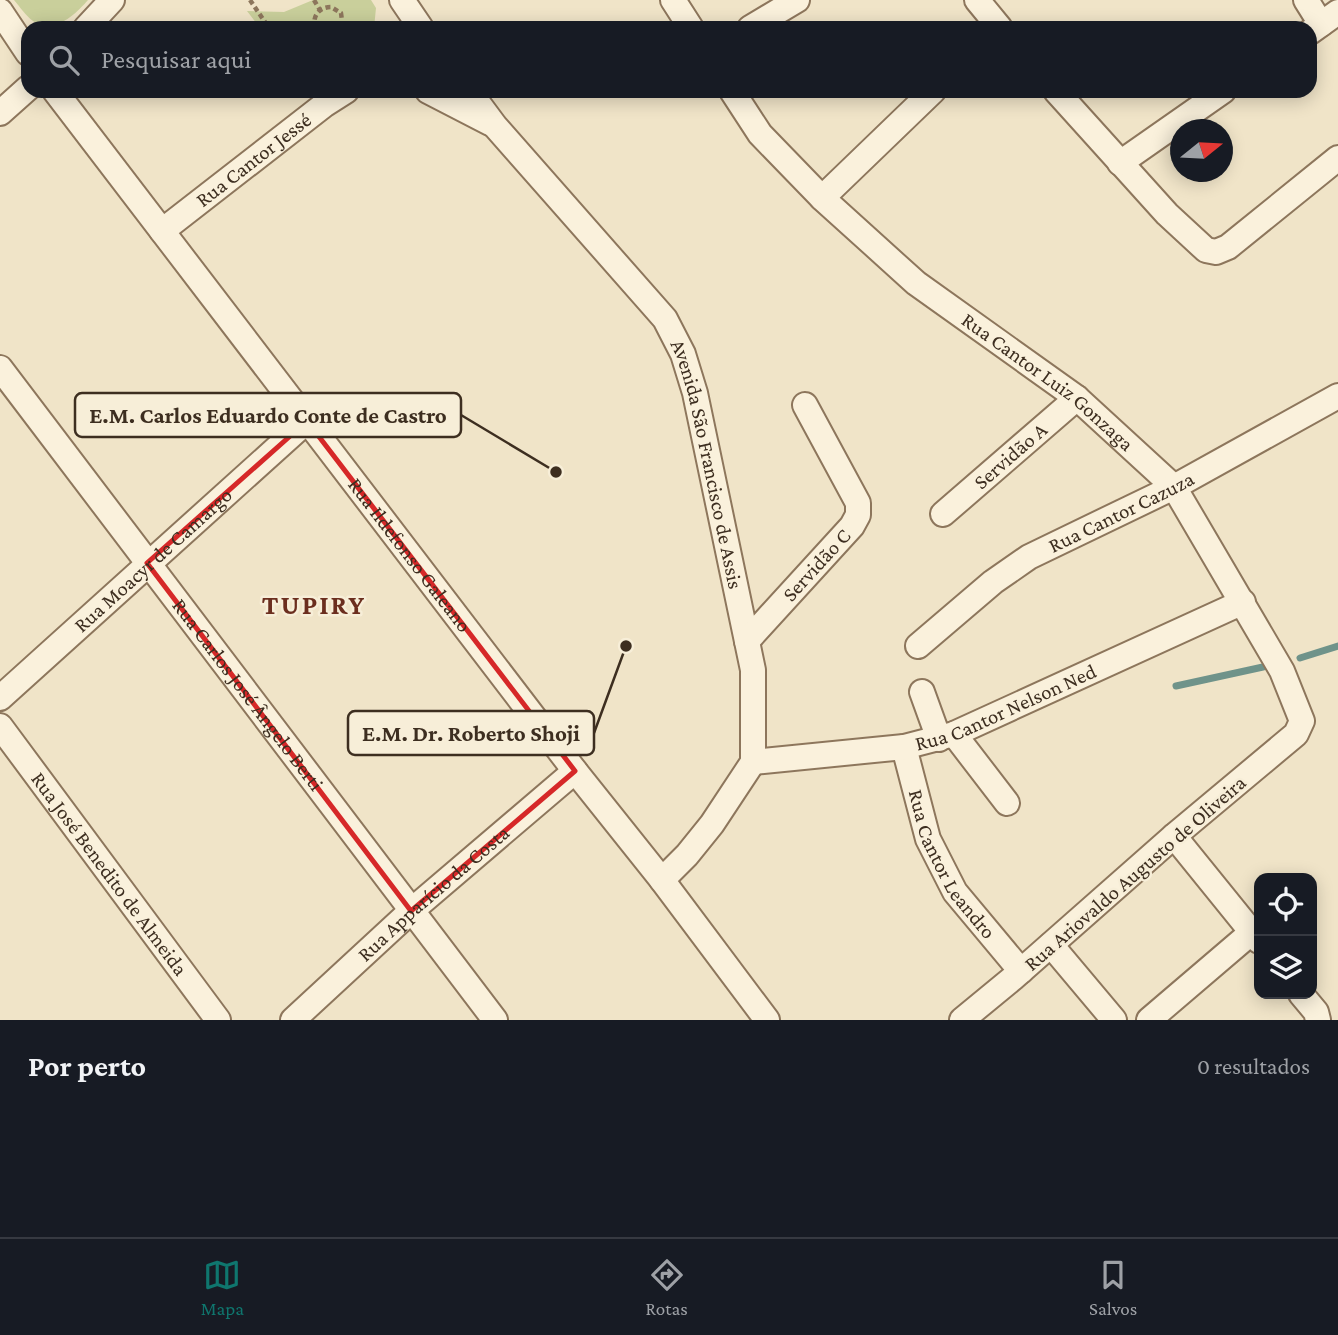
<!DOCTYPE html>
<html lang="pt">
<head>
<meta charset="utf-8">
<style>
  body { margin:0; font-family:"Crimson Pro",serif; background:#242831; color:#f1f3f6 }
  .controls { position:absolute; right:21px; bottom:21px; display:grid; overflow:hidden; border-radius:14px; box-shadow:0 4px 18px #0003 }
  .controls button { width:63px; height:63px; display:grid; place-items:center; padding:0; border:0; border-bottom:2px solid #363941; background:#171b24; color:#f1f3f6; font:35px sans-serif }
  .compass { position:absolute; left:1170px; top:119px; width:63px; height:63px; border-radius:50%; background:#171b24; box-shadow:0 4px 18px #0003; rotate:72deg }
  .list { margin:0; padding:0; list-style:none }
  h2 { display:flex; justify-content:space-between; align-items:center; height:91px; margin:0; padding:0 28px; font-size:30px }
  h2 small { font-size:23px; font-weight:400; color:#9ea1a6 }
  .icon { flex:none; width:38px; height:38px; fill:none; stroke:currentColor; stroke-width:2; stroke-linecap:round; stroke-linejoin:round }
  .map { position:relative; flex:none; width:1338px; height:1020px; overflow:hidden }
  .search { position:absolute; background:#171b24; box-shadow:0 4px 18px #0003; left:21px; right:21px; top:21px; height:77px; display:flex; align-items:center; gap:18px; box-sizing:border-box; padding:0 24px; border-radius:21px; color:#9ea1a6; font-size:26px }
  .sheet { height:217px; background:#171b24 }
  nav { display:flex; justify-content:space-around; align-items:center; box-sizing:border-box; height:98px; border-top:2px solid #363941; background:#171b24; font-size:19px; color:#9ea1a6 }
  nav a { display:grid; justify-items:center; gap:4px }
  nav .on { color:#0f766e }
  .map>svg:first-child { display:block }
  .green { fill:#c9cf9b }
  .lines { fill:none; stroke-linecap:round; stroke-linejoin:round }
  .stream { stroke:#6f938a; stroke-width:7 }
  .minor-casing { stroke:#8d765c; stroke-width:28 }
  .path { stroke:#8d765c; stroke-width:4.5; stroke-dasharray:5 3.5; stroke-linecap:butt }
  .minor { stroke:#faf1dc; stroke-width:24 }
  .marked { fill:none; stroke:#d62828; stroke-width:5; stroke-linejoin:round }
  .labels { text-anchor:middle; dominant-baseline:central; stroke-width:5; stroke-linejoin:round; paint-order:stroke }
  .street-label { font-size:21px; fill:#3d2e20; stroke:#f7eed8 }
  .district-label { font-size:28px; font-weight:bold; letter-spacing:2px; fill:#6b2e1e; stroke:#f7eed8 }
  .leader { fill:none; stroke:#3d2e20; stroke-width:2.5 }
  .callout-dot { fill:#3d2e20; stroke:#f7eed8; stroke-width:2.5 }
  .callout { fill:#f7eed8; stroke:#3d2e20; stroke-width:2.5 }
  .callout-label { font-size:23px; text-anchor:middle; font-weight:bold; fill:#3d2e20 }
</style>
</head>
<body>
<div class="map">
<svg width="1338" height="1020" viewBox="0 0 1338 1020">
  <rect width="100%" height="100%" fill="#f0e4c8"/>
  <g class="green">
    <path d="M14 0H88C76 14 53 36 33 21 26 16 20 7 14 0Z"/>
    <path d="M313 0H371L376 8 374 28H260L247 11 284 12Z"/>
  </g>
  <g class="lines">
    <g class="stream">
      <path d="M1300 658 1338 646"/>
      <path d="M1176 686 1263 667"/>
    </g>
    <defs>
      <g id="minor">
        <path d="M402 0 421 28"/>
        <path d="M673 0 691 28"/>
        <path d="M977 0 1000 28"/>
        <path d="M1306 0 1321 24"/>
        <path d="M0 11 28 53"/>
        <path d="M86 28 112 0"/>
        <path d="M750 28 797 0"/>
        <path d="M1310 32 1338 12"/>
        <path id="s1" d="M55 91 575 771 662 880 767 1020"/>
        <path d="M428 91 490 123"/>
        <path id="s2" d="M469 91 495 126 665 319 683 354 695 393 753 670V762L712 824 687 855 662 880"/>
        <path id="s3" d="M732 91 760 134 822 198 916 283 1077 398 1174 487 1282 671 1302 721 1296 734 1174 836 1013 978 962 1020"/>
        <path d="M1056 91 1167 214 1206 250 1216 252 1228 247 1338 158"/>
        <path d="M0 113 28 88"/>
        <path d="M1120 163 1223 91"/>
        <path d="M822 198 933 91"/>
        <path id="s4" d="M162 231 324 105 346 91"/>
        <path id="s5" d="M0 368 495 1020"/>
        <path id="s6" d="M943 514 1077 398"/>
        <path id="s7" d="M747 641 852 526 858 515V503L805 405"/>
        <path id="s8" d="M918 646 993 582 1029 557 1174 487 1338 396"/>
        <path d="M922 692 939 739"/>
        <path id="s9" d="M0 698 307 421"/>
        <path id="s10" d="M0 726 218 1020"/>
        <path d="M954 734 1007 803"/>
        <path id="s11" d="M904 747 928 839 955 892 1021 971"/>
        <path id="s12" d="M753 762 904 747 954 734 1243 602"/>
        <path d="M1174 836 1259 941"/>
        <path d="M1051 945 1114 1020"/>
        <path d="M1301 994 1316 1012 1318 1020"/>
        <path id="s13" d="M293 1020 411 911 575 771"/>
        <path d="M1149 1020 1252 932"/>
      </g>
    </defs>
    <use href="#minor" class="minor-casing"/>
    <g class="path">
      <path d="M250 0 269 28"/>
      <path d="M314 0 320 10"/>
      <path d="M344 25 362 28"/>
      <path d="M315 28C312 16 319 7 331 7L341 13 343 28"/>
    </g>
    <use href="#minor" class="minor"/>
  </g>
  <path class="marked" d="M307 421 575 771 411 911 147 563Z"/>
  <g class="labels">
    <g class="street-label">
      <text stroke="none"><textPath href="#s4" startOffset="116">Rua Cantor Jessé</textPath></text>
      <text stroke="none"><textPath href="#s3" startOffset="432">Rua Cantor Luiz Gonzaga</textPath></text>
      <text stroke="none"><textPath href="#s6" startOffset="89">Servidão A</textPath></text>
      <text stroke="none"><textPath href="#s2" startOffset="453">Avenida São Francisco de Assis</textPath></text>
      <text stroke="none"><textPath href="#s8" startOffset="245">Rua Cantor Cazuza</textPath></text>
      <text stroke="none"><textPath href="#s1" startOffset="584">Rua Ildefonso Galeano</textPath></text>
      <text stroke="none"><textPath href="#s9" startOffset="206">Rua Moacyr de Camargo</textPath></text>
      <text stroke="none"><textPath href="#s7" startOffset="103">Servidão C</textPath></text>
      <text stroke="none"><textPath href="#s5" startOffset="410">Rua Carlos José Ângelo Berti</textPath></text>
      <text stroke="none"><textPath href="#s12" startOffset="261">Rua Cantor Nelson Ned</textPath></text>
      <text stroke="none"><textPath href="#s11" startOffset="128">Rua Cantor Leandro</textPath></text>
      <text stroke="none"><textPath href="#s10" startOffset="184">Rua José Benedito de Almeida</textPath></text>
      <text transform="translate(1135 873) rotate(-41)">Rua Ariovaldo Augusto de Oliveira</text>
      <text stroke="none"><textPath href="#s13" startOffset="189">Rua Apparício da Costa</textPath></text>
    </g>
    <g class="district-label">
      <text x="314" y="604">TUPIRY</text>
    </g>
  </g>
  <path class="leader" d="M556 472L461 415M626 646L594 733"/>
  <g class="callout-dot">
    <circle cx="556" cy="472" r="7"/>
    <circle cx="626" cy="646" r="7"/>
  </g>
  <g class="callout">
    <rect x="75" y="393" width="386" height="44" rx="7"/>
    <rect x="348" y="711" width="246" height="44" rx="7"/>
  </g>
  <g class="callout-label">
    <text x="268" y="423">E.M. Carlos Eduardo Conte de Castro</text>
    <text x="471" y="741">E.M. Dr. Roberto Shoji</text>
  </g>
</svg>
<div class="controls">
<button><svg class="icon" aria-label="locate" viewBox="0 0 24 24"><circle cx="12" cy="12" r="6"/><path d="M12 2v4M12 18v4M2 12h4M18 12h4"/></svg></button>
<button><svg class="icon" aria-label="layers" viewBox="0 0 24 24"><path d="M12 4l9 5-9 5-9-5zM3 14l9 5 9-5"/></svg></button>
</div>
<svg class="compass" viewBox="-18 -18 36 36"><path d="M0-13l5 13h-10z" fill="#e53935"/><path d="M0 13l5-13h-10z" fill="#9ea1a6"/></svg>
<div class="search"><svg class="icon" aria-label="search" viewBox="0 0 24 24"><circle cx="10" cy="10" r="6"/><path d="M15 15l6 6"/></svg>Pesquisar aqui</div>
</div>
<section class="sheet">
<h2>Por perto<small>0 resultados</small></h2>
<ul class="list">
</ul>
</section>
<nav>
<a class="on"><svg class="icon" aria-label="map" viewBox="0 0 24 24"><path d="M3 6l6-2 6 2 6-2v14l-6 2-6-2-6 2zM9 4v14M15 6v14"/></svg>Mapa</a>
<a><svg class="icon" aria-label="directions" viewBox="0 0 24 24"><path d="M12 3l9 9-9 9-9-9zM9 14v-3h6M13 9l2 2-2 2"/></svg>Rotas</a>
<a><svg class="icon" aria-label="saved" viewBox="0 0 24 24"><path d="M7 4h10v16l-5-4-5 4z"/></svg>Salvos</a>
</nav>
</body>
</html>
